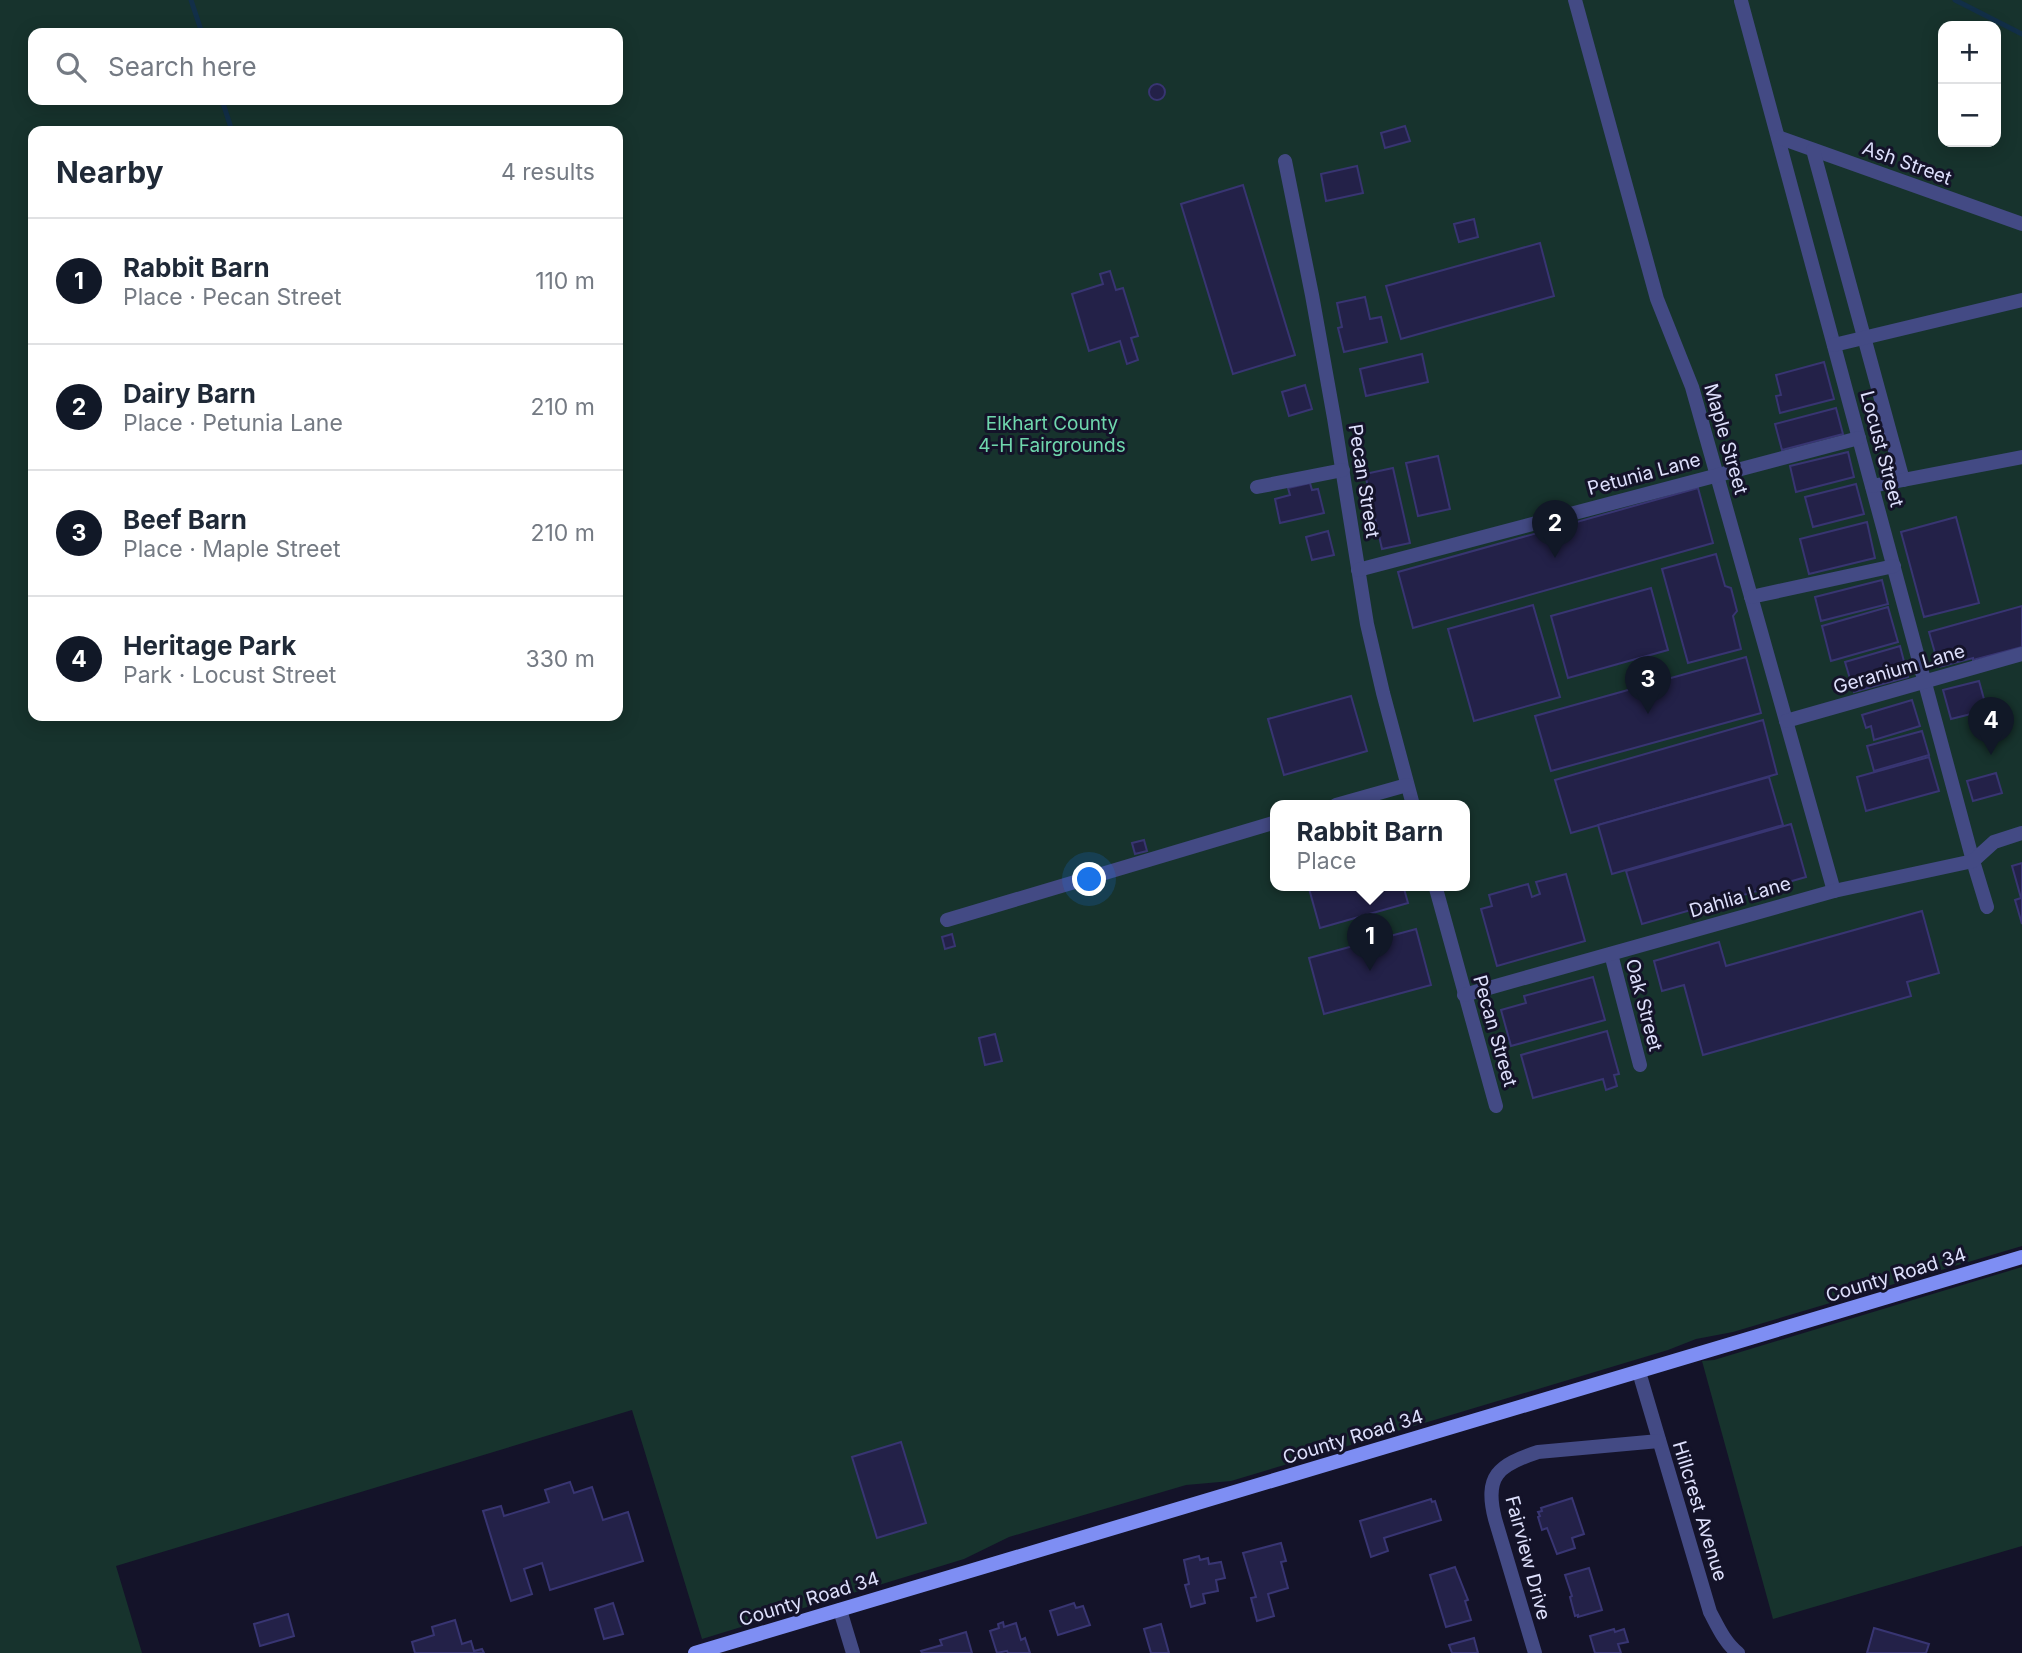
<!DOCTYPE html>
<html lang="en">
<head>
<meta charset="utf-8">
<style>
  body { margin:0; font-family:Inter,sans-serif; background:#f6f6f7; color:#1f2937 }
  .controls { position:absolute; right:21px; top:21px; display:grid; overflow:hidden; border-radius:14px; box-shadow:0 4px 18px #0003 }
  .controls button { width:63px; height:63px; display:grid; place-items:center; padding:0; border:0; border-bottom:2px solid #e0e1e3; background:#fff; color:#1f2937; font:35px sans-serif }
  .you { position:absolute; left:1090px; top:880px; width:24px; height:24px; margin:-18px; border:5px solid #fff; border-radius:50%; background:#1a73e8; box-shadow:0 0 0 10px #1a73e833 }
  .badge { display:grid; place-items:center; width:46px; height:46px; border-radius:50%; background:#111827; color:#fff; font-size:23px; font-weight:700 }
  .pin { position:absolute; translate:-50% -58px; filter:drop-shadow(0 2px 4px #0008) }
  .pin::after { content:''; position:absolute; top:37px; width:24px; height:21px; background:inherit; clip-path:polygon(0 0,100% 0,50% 100%) }
  .popup { position:absolute; left:1270px; top:800px; width:200px; height:91px; box-sizing:border-box; display:grid; place-content:center; border-radius:14px; background:#fff; filter:drop-shadow(0 2px 5px #0005); font-size:23px; white-space:nowrap; color:#747a83 }
  .popup b { font-size:26px; color:#1f2937 }
  .popup::after { content:''; position:absolute; left:50%; top:100%; margin-left:-14px; border:14px solid transparent; border-top-color:#fff }
  .list { margin:0; padding:0; list-style:none }
  h2 { display:flex; justify-content:space-between; align-items:center; height:91px; margin:0; padding:0 28px; font-size:30px }
  h2 small { font-size:23px; font-weight:400; color:#747a83 }
  .list li { display:grid; grid-template-columns:46px 1fr auto; gap:21px; align-items:center; box-sizing:border-box; height:126px; padding:0 28px; border-top:2px solid #e0e1e3 }
  .list b { display:block; font-size:26px; white-space:nowrap }
  .list p { margin:0; font-size:23px; white-space:nowrap; color:#747a83 }
  .list em { font-size:23px; font-style:normal; color:#747a83 }
  .icon { flex:none; width:38px; height:38px; fill:none; stroke:currentColor; stroke-width:2; stroke-linecap:round; stroke-linejoin:round }
  .map { position:relative; flex:none; width:2022px; height:1653px; overflow:hidden }
  .search { position:absolute; background:#fff; box-shadow:0 4px 18px #0003; left:28px; top:28px; width:595px; height:77px; display:flex; align-items:center; gap:18px; box-sizing:border-box; padding:0 24px; border-radius:14px; color:#747a83; font-size:26px }
  .panel { position:absolute; background:#fff; box-shadow:0 4px 18px #0003; left:28px; top:126px; width:595px; height:595px; border-radius:14px }
  .map>svg:first-child { display:block }
  .green { fill:#17332d; fill-rule:evenodd }
  .lines { fill:none; stroke-linecap:round; stroke-linejoin:round }
  .stream { stroke:#122f48; stroke-width:5 }
  .building { fill:#232148; stroke:#383572; stroke-width:2 }
  .street { stroke:#434a84; stroke-width:14 }
  .secondary { stroke:#7e8ef3; stroke-width:14 }
  .labels { text-anchor:middle; dominant-baseline:central; stroke-width:6; stroke-linejoin:round; paint-order:stroke }
  .street-label { font-size:19px; fill:#dee0fc; stroke:#141329 }
  .park-label { font-size:19px; fill:#6fd7ad; stroke:#141329 }
</style>
</head>
<body>
<div class="map">
<svg width="2022" height="1653" viewBox="0 0 2022 1653">
  <rect width="100%" height="100%" fill="#141329"/>
  <g class="green">
    <path d="M0 0H2022V1246L1733 1332 1696 1339 1668 1350 1231 1481 1186 1485 1009 1537 964 1559 702 1639 632 1410 116 1566 142 1653H0ZM1943 26H1996V142H1943ZM33 33H618V100H33ZM33 131H618V716H33ZM1276 805H1464V885H1276Z"/>
    <path d="M2022 1267V1546L1773 1619 1702 1361 1714 1360Z"/>
  </g>
  <g class="lines">
    <g class="stream">
      <path d="M191 0 202 33"/>
      <path d="M1955 0 2022 34"/>
      <path d="M222 100 232 131"/>
    </g>
  </g>
  <g class="building">
    <circle cx="1157" cy="92" r="8"/>
    <path d="M1405 126 1410 141 1385 148 1381 133Z"/>
    <path d="M1357 166 1363 193 1326 201 1321 174Z"/>
    <path d="M1243 185 1295 355 1233 374 1181 204Z"/>
    <path d="M1474 219 1478 237 1459 242 1454 224Z"/>
    <path d="M1540 243 1554 296 1401 339 1386 286Z"/>
    <path d="M1110 271 1116 290 1123 288 1138 336 1131 338 1138 360 1127 364 1120 341 1089 351 1072 294 1103 284 1100 274Z"/>
    <path d="M1365 297 1370 319 1381 317 1387 342 1344 352 1338 328 1342 327 1337 303Z"/>
    <path d="M1422 354 1428 382 1366 396 1360 369Z"/>
    <path d="M1824 362 1834 399 1780 413 1776 396 1781 395 1776 375Z"/>
    <path d="M1305 385 1312 409 1289 416 1282 392Z"/>
    <path d="M1836 408 1843 434 1782 450 1775 424Z"/>
    <path d="M1848 452 1854 477 1796 492 1790 466Z"/>
    <path d="M1438 456 1450 509 1418 516 1406 463Z"/>
    <path d="M1393 468 1410 543 1382 549 1365 474Z"/>
    <path d="M1310 483 1312 490 1318 489 1324 513 1280 523 1275 499 1290 495 1288 488Z"/>
    <path d="M1856 484 1864 514 1813 527 1805 497Z"/>
    <path d="M1698 488 1713 543 1413 628 1398 572Z"/>
    <path d="M1956 517 1979 603 1924 617 1901 532Z"/>
    <path d="M1867 522 1875 558 1809 574 1800 539Z"/>
    <path d="M1328 531 1334 555 1312 560 1306 537Z"/>
    <path d="M1716 554 1725 586 1731 588 1737 611 1733 616 1741 649 1688 663 1662 569Z"/>
    <path d="M1882 580 1888 604 1821 621 1815 597Z"/>
    <path d="M1651 588 1668 650 1568 678 1551 616Z"/>
    <path d="M1533 605 1560 697 1474 721 1448 629Z"/>
    <path d="M2022 606V647L1973 660V658L1939 667 1929 632Z"/>
    <path d="M1888 607 1898 642 1831 661 1822 626Z"/>
    <path d="M1900 646 1908 677 1854 692 1845 662Z"/>
    <path d="M1746 657 1761 713 1551 771 1535 716Z"/>
    <path d="M1979 681 1987 710 1951 719 1943 690Z"/>
    <path d="M1351 696 1367 751 1284 775 1268 719Z"/>
    <path d="M1912 700 1920 726 1874 740 1871 726 1866 728 1862 715Z"/>
    <path d="M1763 720 1777 774 1571 833 1555 780Z"/>
    <path d="M1922 731 1929 755 1874 771 1867 746Z"/>
    <path d="M1929 757 1939 791 1866 811 1857 777Z"/>
    <path d="M1996 773 2002 793 1973 801 1967 781Z"/>
    <path d="M1769 777 1783 825 1612 874 1598 825Z"/>
    <path d="M1791 824 1806 877 1642 924 1626 871Z"/>
    <path d="M1144 840 1147 851 1135 854 1132 843Z"/>
    <path d="M2022 863V924L2015 900 2021 898 2012 866Z"/>
    <path d="M1566 874 1585 941 1497 966 1481 909 1492 906 1489 895 1528 884 1532 897 1540 894 1536 882Z"/>
    <path d="M1308 885H1403L1408 903 1320 928Z"/>
    <path d="M1922 911 1939 973 1907 982 1911 996 1703 1055 1684 985 1662 991 1654 961 1719 942 1726 966Z"/>
    <path d="M1416 929 1431 985 1324 1014 1309 958Z"/>
    <path d="M952 934 955 946 945 949 942 937Z"/>
    <path d="M1593 977 1605 1020 1511 1046 1501 1010 1526 1003 1524 996Z"/>
    <path d="M1607 1031 1619 1074 1614 1075 1617 1086 1606 1090 1603 1079 1533 1098 1521 1055Z"/>
    <path d="M995 1034 1002 1061 985 1065 979 1038Z"/>
    <path d="M901 1442 926 1523 877 1538 852 1457Z"/>
    <path d="M570 1482 574 1493 592 1487 603 1520 628 1512 643 1561 550 1590 542 1563 524 1569 532 1594 511 1601 483 1511 501 1506 504 1516 549 1502 545 1490Z"/>
    <path d="M1572 1498 1584 1534 1572 1538 1575 1548 1557 1554 1547 1528 1542 1530 1538 1517 1540 1516 1538 1512 1542 1511 1541 1508Z"/>
    <path d="M1431 1499 1432 1502 1435 1501 1441 1520 1384 1538 1388 1551 1371 1557 1360 1521Z"/>
    <path d="M1281 1543 1286 1561 1281 1562 1288 1588 1268 1594 1274 1616 1257 1621 1251 1598 1256 1597 1243 1553Z"/>
    <path d="M1199 1556 1200 1560 1208 1558 1209 1564 1221 1562 1225 1578 1216 1580 1218 1591 1203 1594 1205 1603 1191 1607 1185 1585 1189 1584 1184 1560Z"/>
    <path d="M1455 1567 1468 1600 1465 1601 1471 1620 1446 1627 1430 1575Z"/>
    <path d="M1589 1568 1602 1610 1578 1617V1615L1575 1616 1570 1597 1572 1596 1565 1575Z"/>
    <path d="M613 1603 623 1634 604 1639 595 1609Z"/>
    <path d="M1074 1603 1076 1608 1083 1606 1090 1625 1058 1635 1050 1611Z"/>
    <path d="M288 1614 294 1636 260 1646 254 1624Z"/>
    <path d="M455 1620 462 1644 471 1641 474 1651 482 1649 484 1653H415L412 1642 434 1635 432 1627Z"/>
    <path d="M1003 1622 1004 1627 1016 1623 1021 1640 1025 1638 1030 1653H1008L1007 1651 997 1653 990 1631 999 1628 998 1624Z"/>
    <path d="M1161 1624 1169 1653H1151L1144 1629Z"/>
    <path d="M1874 1628 1929 1644 1926 1653H1867Z"/>
    <path d="M1614 1629 1615 1632 1624 1629 1628 1642 1618 1644 1621 1653H1595L1590 1636Z"/>
    <path d="M966 1632 972 1653H922L921 1651 942 1645 940 1640Z"/>
    <path d="M1474 1638 1478 1653H1452L1449 1645Z"/>
  </g>
  <g class="lines">
    <g class="street">
      <path d="M1575 0 1657 299 1692 387 1834 891"/>
      <path d="M1741 1 1973 861 1987 907"/>
      <path d="M1778 137 2022 224"/>
      <path d="M1813 150 1903 480"/>
      <path d="M1285 161 1312 295 1334 418 1367 624 1383 693 1413 805"/>
      <path d="M1834 345 2022 300"/>
      <path d="M1872 486 2022 457"/>
      <path d="M1257 487 1343 470"/>
      <path d="M1358 570 1859 438"/>
      <path d="M1751 597 1894 566"/>
      <path d="M1786 721 2022 654"/>
      <path d="M1336 805 1407 785"/>
      <path d="M1435 885 1496 1106"/>
      <path d="M947 920 1276 822"/>
      <path d="M1611 954 1640 1065"/>
      <path d="M1464 995 1834 891 1973 861 1994 842 2022 833"/>
      <path d="M1639 1372 1710 1612C1718 1627 1725 1643 1738 1653"/>
      <path d="M840 1610 853 1653"/>
      <path d="M1535 1653 1495 1519C1484 1476 1498 1465 1538 1452L1659 1441"/>
    </g>
    <path class="secondary" d="M695 1653 2022 1257"/>
  </g>
  <g class="labels">
    <g class="street-label">
      <text transform="translate(1907 163) rotate(20)">Ash Street</text>
      <text transform="translate(1726 439) rotate(74)">Maple Street</text>
      <text transform="translate(1882 449) rotate(75)">Locust Street</text>
      <text transform="translate(1644 474) rotate(-15)">Petunia Lane</text>
      <text transform="translate(1364 481) rotate(81)">Pecan Street</text>
      <text transform="translate(1899 669) rotate(-16)">Geranium Lane</text>
      <text transform="translate(1740 897) rotate(-16)">Dahlia Lane</text>
      <text transform="translate(1644 1005) rotate(75)">Oak Street</text>
      <text transform="translate(1495 1031) rotate(74)">Pecan Street</text>
      <text transform="translate(1896 1275) rotate(-17)">County Road 34</text>
      <text transform="translate(1353 1437) rotate(-17)">County Road 34</text>
      <text transform="translate(1700 1511) rotate(73)">Hillcrest Avenue</text>
      <text transform="translate(1528 1558) rotate(75)">Fairview Drive</text>
      <text transform="translate(809 1599) rotate(-17)">County Road 34</text>
    </g>
    <g class="park-label">
      <text x="1052" y="423">Elkhart County<tspan x="1052" dy="22">4-H Fairgrounds</tspan></text>
    </g>
  </g>
</svg>
<div class="controls">
<button>+</button>
<button>−</button>
</div>
<div class="you"></div>
<div class="pin badge" style="left:1370px;top:971px">1</div>
<div class="popup"><b>Rabbit Barn</b>Place</div>
<div class="pin badge" style="left:1555px;top:558px">2</div>
<div class="pin badge" style="left:1648px;top:714px">3</div>
<div class="pin badge" style="left:1991px;top:755px">4</div>
<div class="search"><svg class="icon" aria-label="search" viewBox="0 0 24 24"><circle cx="10" cy="10" r="6"/><path d="M15 15l6 6"/></svg>Search here</div>
<section class="panel">
<h2>Nearby<small>4 results</small></h2>
<ul class="list">
<li><span class="badge">1</span><div><b>Rabbit Barn</b><p>Place · Pecan Street</p></div><em>110 m</em></li>
<li><span class="badge">2</span><div><b>Dairy Barn</b><p>Place · Petunia Lane</p></div><em>210 m</em></li>
<li><span class="badge">3</span><div><b>Beef Barn</b><p>Place · Maple Street</p></div><em>210 m</em></li>
<li><span class="badge">4</span><div><b>Heritage Park</b><p>Park · Locust Street</p></div><em>330 m</em></li>
</ul>
</section>
</div>
</body>
</html>
